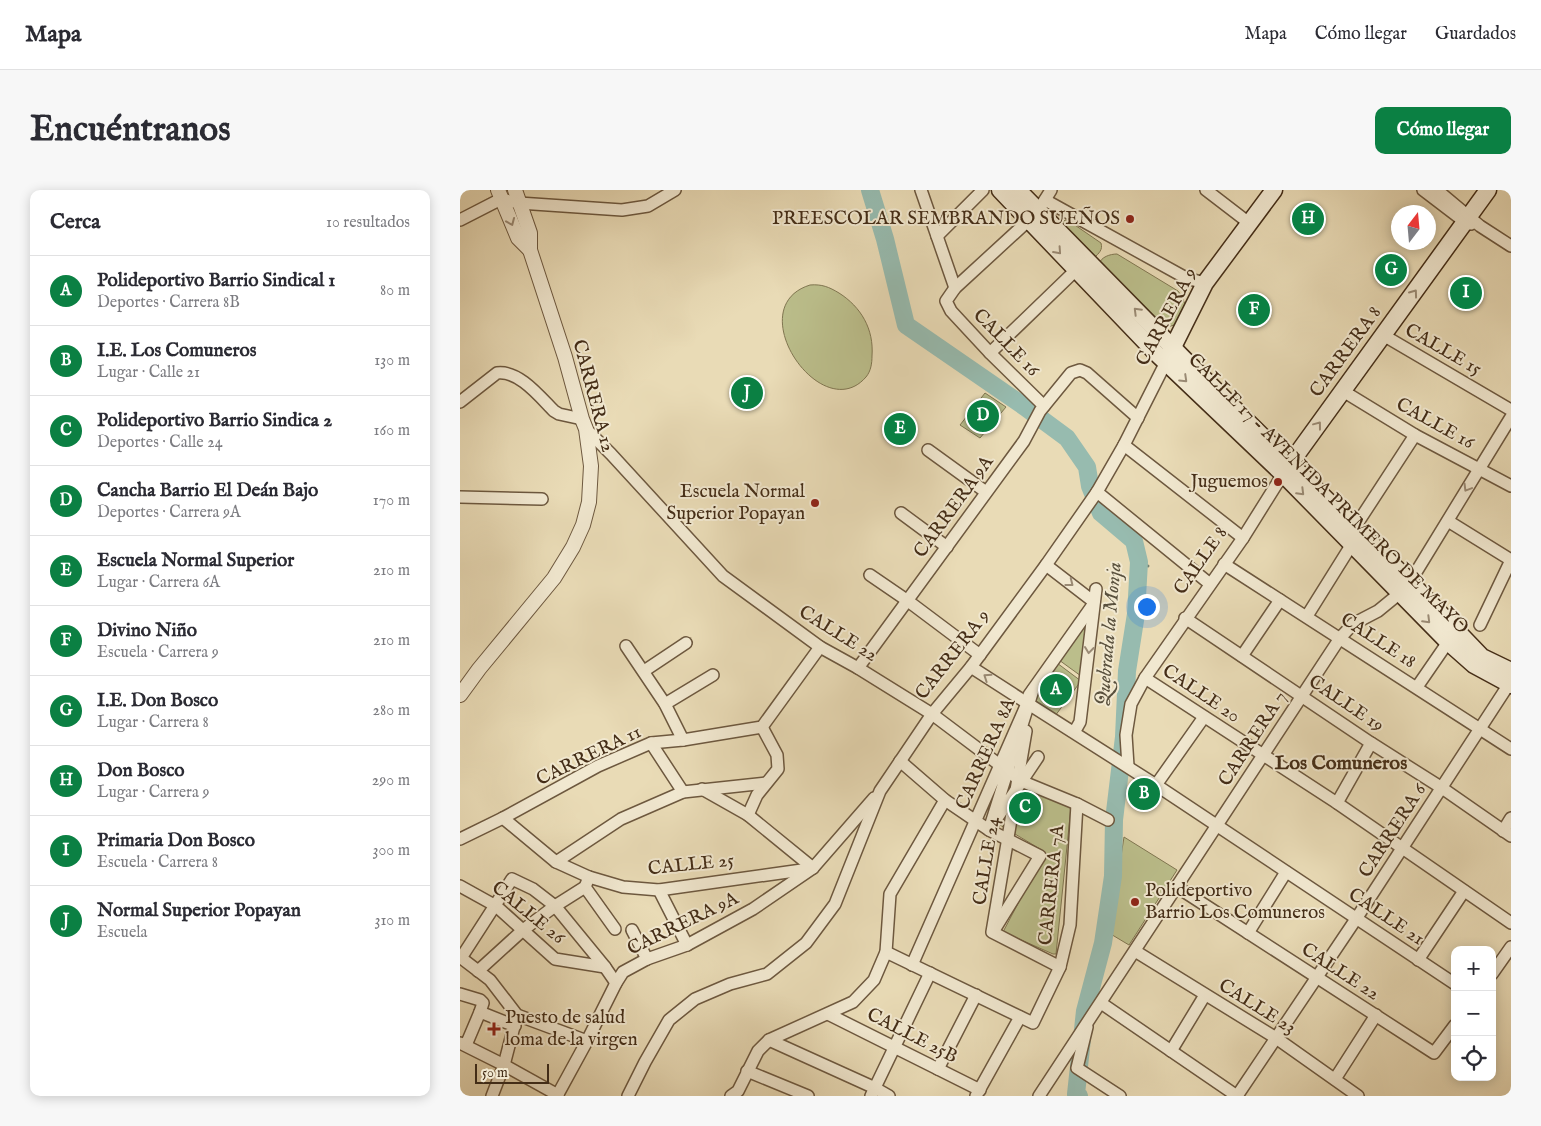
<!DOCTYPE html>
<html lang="es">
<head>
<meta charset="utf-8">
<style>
  body { margin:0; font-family:"IM FELL English",serif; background:#f7f7f7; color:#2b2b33 }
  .controls { position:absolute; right:15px; bottom:15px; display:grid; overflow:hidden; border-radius:10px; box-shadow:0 2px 12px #0003 }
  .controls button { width:45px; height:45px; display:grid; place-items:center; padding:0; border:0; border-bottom:1px solid #e1e1e2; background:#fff; color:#2b2b33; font:25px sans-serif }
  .compass { position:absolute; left:931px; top:15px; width:45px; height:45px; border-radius:50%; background:#fff; box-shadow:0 2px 12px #0003; rotate:16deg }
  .scale { position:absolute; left:15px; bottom:12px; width:74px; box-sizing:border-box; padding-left:5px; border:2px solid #442d17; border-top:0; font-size:14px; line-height:18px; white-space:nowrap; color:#442d17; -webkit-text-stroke:4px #f1e8d0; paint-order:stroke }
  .you { position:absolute; left:686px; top:416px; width:18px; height:18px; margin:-12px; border:4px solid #fff; border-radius:50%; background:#1a73e8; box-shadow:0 0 0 8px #1a73e833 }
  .badge { display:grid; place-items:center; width:32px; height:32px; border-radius:50%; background:#0b8043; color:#fff; font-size:16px; font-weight:700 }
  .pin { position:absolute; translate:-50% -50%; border:2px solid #fff; box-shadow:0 1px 5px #0006 }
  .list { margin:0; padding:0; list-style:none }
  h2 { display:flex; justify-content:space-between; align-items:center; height:65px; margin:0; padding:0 20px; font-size:21px }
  h2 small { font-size:16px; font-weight:400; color:#7c7c81 }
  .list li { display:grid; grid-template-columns:32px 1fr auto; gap:15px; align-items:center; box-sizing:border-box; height:70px; padding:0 20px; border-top:1px solid #e1e1e2 }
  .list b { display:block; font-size:19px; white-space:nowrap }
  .list p { margin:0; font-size:16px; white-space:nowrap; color:#7c7c81 }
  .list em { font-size:16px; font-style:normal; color:#7c7c81 }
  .icon { flex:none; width:28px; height:28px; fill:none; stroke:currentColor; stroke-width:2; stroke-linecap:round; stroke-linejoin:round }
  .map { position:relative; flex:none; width:1051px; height:906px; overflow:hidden; border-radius:10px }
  header { display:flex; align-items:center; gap:30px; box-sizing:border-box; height:70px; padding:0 25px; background:#fff; border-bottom:1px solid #e1e1e2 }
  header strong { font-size:24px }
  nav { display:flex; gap:28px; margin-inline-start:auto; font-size:18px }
  .intro { display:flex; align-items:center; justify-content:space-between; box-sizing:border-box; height:120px; padding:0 30px }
  h1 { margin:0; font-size:35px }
  .button { padding:12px 22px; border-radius:10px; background:#0b8043; color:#fff; font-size:18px; font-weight:700 }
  main { display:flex; gap:30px; padding:0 30px }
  aside { flex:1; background:#fff; border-radius:10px; box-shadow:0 2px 12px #0003 }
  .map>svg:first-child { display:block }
  .green { fill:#bbbe8b; stroke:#807651 }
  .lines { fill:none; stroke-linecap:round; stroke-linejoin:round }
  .stream { stroke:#768272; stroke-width:3 }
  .river { stroke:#97bbaf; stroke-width:18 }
  .minor-casing { stroke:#6d583f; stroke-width:14 }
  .tertiary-casing { stroke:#6d583f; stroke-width:16 }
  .secondary-casing { stroke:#442d17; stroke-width:19 }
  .minor { stroke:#f1e8d0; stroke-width:11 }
  .tertiary { stroke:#f1e8d0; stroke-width:14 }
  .secondary { stroke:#f1e8d0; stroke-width:16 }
  .oneway { stroke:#9a8a74 }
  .poi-dot { fill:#8f2418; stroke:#f1e8d0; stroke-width:2 }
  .labels { text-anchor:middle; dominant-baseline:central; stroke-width:4; stroke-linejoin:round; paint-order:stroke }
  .poi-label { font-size:19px; fill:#442d17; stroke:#f1e8d0; text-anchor:end }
  .street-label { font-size:19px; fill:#442d17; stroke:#f1e8d0 }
  .water-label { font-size:20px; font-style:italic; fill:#59503d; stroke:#f1e8d0 }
  .neighbourhood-label { font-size:20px; font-weight:bold; fill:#442d17; stroke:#f1e8d0 }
</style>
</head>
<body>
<header>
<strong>Mapa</strong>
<nav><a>Mapa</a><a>Cómo llegar</a><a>Guardados</a></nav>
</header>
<div class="intro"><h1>Encuéntranos</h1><a class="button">Cómo llegar</a></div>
<main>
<aside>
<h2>Cerca<small>10 resultados</small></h2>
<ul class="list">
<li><span class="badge">A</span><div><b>Polideportivo Barrio Sindical 1</b><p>Deportes · Carrera 8B</p></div><em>80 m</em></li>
<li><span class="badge">B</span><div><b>I.E. Los Comuneros</b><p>Lugar · Calle 21</p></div><em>130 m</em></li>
<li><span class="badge">C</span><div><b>Polideportivo Barrio Sindica 2</b><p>Deportes · Calle 24</p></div><em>160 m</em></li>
<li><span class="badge">D</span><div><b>Cancha Barrio El Deán Bajo</b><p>Deportes · Carrera 9A</p></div><em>170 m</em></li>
<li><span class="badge">E</span><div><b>Escuela Normal Superior</b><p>Lugar · Carrera 6A</p></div><em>210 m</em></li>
<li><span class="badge">F</span><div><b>Divino Niño</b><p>Escuela · Carrera 9</p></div><em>210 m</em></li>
<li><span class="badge">G</span><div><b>I.E. Don Bosco</b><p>Lugar · Carrera 8</p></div><em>280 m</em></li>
<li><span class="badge">H</span><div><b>Don Bosco</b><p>Lugar · Carrera 9</p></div><em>290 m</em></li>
<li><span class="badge">I</span><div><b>Primaria Don Bosco</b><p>Escuela · Carrera 8</p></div><em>300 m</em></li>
<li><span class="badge">J</span><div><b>Normal Superior Popayan</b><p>Escuela</p></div><em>310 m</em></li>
</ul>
</aside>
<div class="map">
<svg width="1051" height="906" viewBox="0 0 1051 906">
  <rect width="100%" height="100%" fill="#e9dbb6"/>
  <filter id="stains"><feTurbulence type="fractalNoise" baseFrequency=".004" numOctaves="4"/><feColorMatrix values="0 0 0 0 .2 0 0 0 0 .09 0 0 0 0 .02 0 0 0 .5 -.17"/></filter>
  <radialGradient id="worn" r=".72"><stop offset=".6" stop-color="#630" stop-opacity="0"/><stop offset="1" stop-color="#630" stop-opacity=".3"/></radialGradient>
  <g class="green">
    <path d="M605 30 609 31 641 53C643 60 639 63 634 68L601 34Z"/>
    <path d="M657 64 718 101 721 105 725 114 714 135 702 139 639 74C641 67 650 64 657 64Z"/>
    <path d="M350 95C362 94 369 97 379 103 401 117 414 139 412 166 412 173 411 181 406 187 362 238 279 117 350 95Z"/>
    <path d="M525 203 546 217 520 248 500 235Z"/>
    <path d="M628 431 621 486 599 470Z"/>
    <path d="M597 473 621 491 595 526 571 509Z"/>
    <path d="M566 593 611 617 596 764H593L543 742 585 662 540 635Z"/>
    <path d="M664 647 717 680 669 755 649 743Z"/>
  </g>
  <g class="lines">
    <path class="stream" d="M679 372 688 376"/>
    <path class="river" d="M410 0 425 49 446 135 565 217 607 248 627 277 630 296 641 323 674 351 679 372 676 424 667 481 664 547 654 630 653 686 643 753 625 821 616 904 619 906"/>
    <defs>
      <g id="minor">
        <path d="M461 0 495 98"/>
        <path d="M746 0 789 33"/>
        <path d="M963 0 1001 29 1011 34"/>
        <path d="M977 0 1020 36 1051 56"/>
        <path d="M585 10 726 88 745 93"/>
        <path d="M0 30 41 9 59 13 162 20 188 16 215 0"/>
        <path d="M477 46 523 0"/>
        <path d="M923 145 1051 220"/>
        <path d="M530 163 616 80"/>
        <path d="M883 201 955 245 1051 296"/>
        <path d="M0 212 37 183C59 180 80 207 94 221L99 224 122 229"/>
        <path d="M584 216 530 163 491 121 486 111 495 98 569 30 578 21 591 0"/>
        <path d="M126 239 151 264 263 386 360 457 398 478 472 524 561 591 617 614 648 630"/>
        <path d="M664 255 783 348"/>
        <path d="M468 260 526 302"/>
        <path d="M637 302 750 394"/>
        <path d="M0 307 82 309"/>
        <path d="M441 323 487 357"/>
        <path d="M988 331 1051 370"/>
        <path d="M895 337 955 245"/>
        <path d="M764 374 1051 559"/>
        <path d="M586 375 634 412"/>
        <path d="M410 385 448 411 520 465"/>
        <path d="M847 426 892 354"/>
        <path d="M725 428 911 553 982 598 1051 646"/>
        <path d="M1020 435 1051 370"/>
        <path d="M166 456 205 514 223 550"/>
        <path d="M782 466 820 410"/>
        <path d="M511 477 553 504 696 595 995 794"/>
        <path d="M398 478 564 251 580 221 611 183 620 180 627 183 678 228"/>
        <path d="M184 481 226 453"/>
        <path d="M685 488 877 613 1051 733"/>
        <path d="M957 497 988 452"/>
        <path d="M569 505 632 416"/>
        <path d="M205 514 253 485"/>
        <path d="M566 541 532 742 600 777"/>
        <path d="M612 541 616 539 620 532 636 399"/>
        <path d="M191 553 223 602"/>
        <path d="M440 571 485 610 529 640 580 666 536 737"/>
        <path d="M668 576 666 545 671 514 685 488 783 348 823 284"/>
        <path d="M696 595 744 527"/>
        <path d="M242 599 288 625 353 678"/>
        <path d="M877 613 911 553"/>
        <path d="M288 625 297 605 318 579 317 565 302 537"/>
        <path d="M43 628 96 672 129 687 163 697 199 700 349 679"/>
        <path d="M1043 641 1051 628"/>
        <path d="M0 649 43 628 138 576 191 553 223 550 302 537 360 457"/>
        <path d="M96 672 161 629 223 602 306 593"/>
        <path d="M0 696 36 716 95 769 145 777"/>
        <path d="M125 697 155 739"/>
        <path d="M717 697 974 863 995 835"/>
        <path d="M199 700 227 755"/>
        <path d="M172 740 187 769"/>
        <path d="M788 743 826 682"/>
        <path d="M675 761 816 848 898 906"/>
        <path d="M426 762 573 833 600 777 610 735 617 614"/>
        <path d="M0 767 30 790 57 825 127 851"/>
        <path d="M1 768 52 689 73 699 95 716 145 777 156 793"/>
        <path d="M958 770 1004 701"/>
        <path d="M452 775 573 500 529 640 578 567"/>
        <path d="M18 781 63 740 95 716 125 697 129 687"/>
        <path d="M1032 784 1051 757"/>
        <path d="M0 804 20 810 23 813 20 822 55 836"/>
        <path d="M641 813 777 906"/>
        <path d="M368 824 520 900"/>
        <path d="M627 837 617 878 660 906"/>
        <path d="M309 850 415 898 429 906"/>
        <path d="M0 853 44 875 98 905"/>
        <path d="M6 855 20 822"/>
        <path d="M711 861 745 805"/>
        <path d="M478 879 516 805"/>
        <path d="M287 881 348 906"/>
        <path d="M875 889 916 825"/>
        <path d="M32 906 44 875 57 825"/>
        <path d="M97 906 127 851 156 793 163 782 187 769 227 755 293 719 353 678 414 608"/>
        <path d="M168 906 185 872 209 830 235 809 270 794 307 784 346 753 375 714 420 601 472 524 511 477 586 375 637 302 664 255 706 172"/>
        <path d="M271 906 278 901 298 861 309 850 393 812 414 790 426 762 430 704 485 610"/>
        <path d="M411 906 470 783"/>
        <path d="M516 906 560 827"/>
        <path d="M579 906 880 448 893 434 918 421 940 403 950 392 1051 227"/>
        <path d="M777 906 896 729 1049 494"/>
      </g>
      <g id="tertiary">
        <path d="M38 0 58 48 70 60"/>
        <path d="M0 505 19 479 94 388 113 357 123 335 129 312 131 276 126 239 122 229 105 167 70 60V43L55 0"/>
      </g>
      <g id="secondary">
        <path d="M540 0 695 162 823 284 988 452 1014 475 1051 495"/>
        <path d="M558 0 727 172 950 392 1022 467 1051 481"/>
        <path d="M709 165 745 93 814 0"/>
        <path d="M824 282 1028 0"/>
      </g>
    </defs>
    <use href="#minor" class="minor-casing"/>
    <use href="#tertiary" class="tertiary-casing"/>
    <use href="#secondary" class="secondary-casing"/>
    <use href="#minor" class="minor"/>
    <use href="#tertiary" class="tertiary"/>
    <use href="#secondary" class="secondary"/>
  </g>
  <defs><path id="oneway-chevron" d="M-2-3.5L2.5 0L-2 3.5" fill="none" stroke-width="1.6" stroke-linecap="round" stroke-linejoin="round" transform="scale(1.25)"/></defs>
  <g class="oneway">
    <use href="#oneway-chevron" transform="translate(51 32) rotate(67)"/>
    <use href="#oneway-chevron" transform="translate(598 61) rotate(48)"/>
    <use href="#oneway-chevron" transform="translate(954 103) rotate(-54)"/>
    <use href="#oneway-chevron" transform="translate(677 121) rotate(-135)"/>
    <use href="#oneway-chevron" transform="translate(724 189) rotate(44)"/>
    <use href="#oneway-chevron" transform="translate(858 235) rotate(-53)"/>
    <use href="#oneway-chevron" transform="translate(1007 298) rotate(121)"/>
    <use href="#oneway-chevron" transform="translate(841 302) rotate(45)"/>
    <use href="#oneway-chevron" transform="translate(610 393) rotate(38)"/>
    <use href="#oneway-chevron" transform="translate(967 430) rotate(45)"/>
    <use href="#oneway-chevron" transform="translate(629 460) rotate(97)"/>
    <use href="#oneway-chevron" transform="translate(527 487) rotate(-146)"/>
  </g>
  <g class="poi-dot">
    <circle cx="670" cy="29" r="5"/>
    <circle cx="818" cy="292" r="5"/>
    <circle cx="355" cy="313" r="5"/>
    <circle cx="675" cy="712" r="5"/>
    <path d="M31.5 831.5h5v5h5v5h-5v5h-5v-5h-5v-5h5z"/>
  </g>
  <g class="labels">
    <g class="poi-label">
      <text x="660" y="29">PREESCOLAR SEMBRANDO SUEÑOS</text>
      <text x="808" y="292">Juguemos</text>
      <text x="345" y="302">Escuela Normal<tspan x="345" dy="22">Superior Popayan</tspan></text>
      <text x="685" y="701" text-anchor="start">Polideportivo<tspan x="685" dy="22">Barrio Los Comuneros</tspan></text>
      <text x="45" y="828" text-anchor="start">Puesto de salud<tspan x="45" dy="22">loma de la virgen</tspan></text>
    </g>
    <g class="street-label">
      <text transform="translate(707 127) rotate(-62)">CARRERA 9</text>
      <text transform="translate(546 153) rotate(46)">CALLE 16</text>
      <text transform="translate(983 160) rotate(30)">CALLE 15</text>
      <text transform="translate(886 162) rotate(-54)">CARRERA 8</text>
      <text transform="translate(133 206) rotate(75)">CARRERA 12</text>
      <text transform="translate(975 234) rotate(29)">CALLE 16</text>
      <text transform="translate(868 304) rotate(45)">CALLE 17 - AVENIDA PRIMERO DE MAYO</text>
      <text transform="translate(494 317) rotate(-54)">CARRERA 9A</text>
      <text transform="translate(741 371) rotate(-55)">CALLE 8</text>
      <text transform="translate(378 444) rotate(32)">CALLE 22</text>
      <text transform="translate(918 451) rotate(33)">CALLE 18</text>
      <text transform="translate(493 465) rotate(-52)">CARRERA 9</text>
      <text transform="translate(741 504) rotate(34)">CALLE 20</text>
      <text transform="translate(886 514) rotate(34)">CALLE 19</text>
      <text transform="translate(793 549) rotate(-57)">CARRERA 7</text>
      <text transform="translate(526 564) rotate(-66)">CARRERA 8A</text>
      <text transform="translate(129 566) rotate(-26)">CARRERA 11</text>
      <text transform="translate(933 641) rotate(-57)">CARRERA 6</text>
      <text transform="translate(527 671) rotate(-81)">CALLE 24</text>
      <text transform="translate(231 675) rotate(-6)">CALLE 25</text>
      <text transform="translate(592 695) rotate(-84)">CARRERA 7A</text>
      <text transform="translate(68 723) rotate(39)">CALLE 26</text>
      <text transform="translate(926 727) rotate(34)">CALLE 21</text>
      <text transform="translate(223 734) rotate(-26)">CARRERA 9A</text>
      <text transform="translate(880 782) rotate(33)">CALLE 22</text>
      <text transform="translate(797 817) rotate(32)">CALLE 23</text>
      <text transform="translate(452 846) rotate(27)">CALLE 25B</text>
    </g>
    <g class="water-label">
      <text transform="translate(649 444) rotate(-85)">Quebrada la Monja</text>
    </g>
    <g class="neighbourhood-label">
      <text x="881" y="573">Los Comuneros</text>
    </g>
  </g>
  <rect width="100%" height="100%" filter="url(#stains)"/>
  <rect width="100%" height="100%" fill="url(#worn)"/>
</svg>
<div class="controls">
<button>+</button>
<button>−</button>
<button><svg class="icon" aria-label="locate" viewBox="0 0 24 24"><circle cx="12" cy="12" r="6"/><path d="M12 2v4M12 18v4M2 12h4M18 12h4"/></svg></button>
</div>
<svg class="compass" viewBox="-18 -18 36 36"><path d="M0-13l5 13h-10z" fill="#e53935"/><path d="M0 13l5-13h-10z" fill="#7c7c81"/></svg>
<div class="scale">50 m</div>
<div class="you"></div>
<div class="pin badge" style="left:596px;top:500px">A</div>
<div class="pin badge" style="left:684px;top:604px">B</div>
<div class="pin badge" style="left:565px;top:618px">C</div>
<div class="pin badge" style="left:523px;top:226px">D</div>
<div class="pin badge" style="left:440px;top:239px">E</div>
<div class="pin badge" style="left:794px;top:120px">F</div>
<div class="pin badge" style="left:931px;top:80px">G</div>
<div class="pin badge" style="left:848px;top:29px">H</div>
<div class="pin badge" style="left:1006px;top:103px">I</div>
<div class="pin badge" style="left:287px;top:203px">J</div>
</div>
</main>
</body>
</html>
